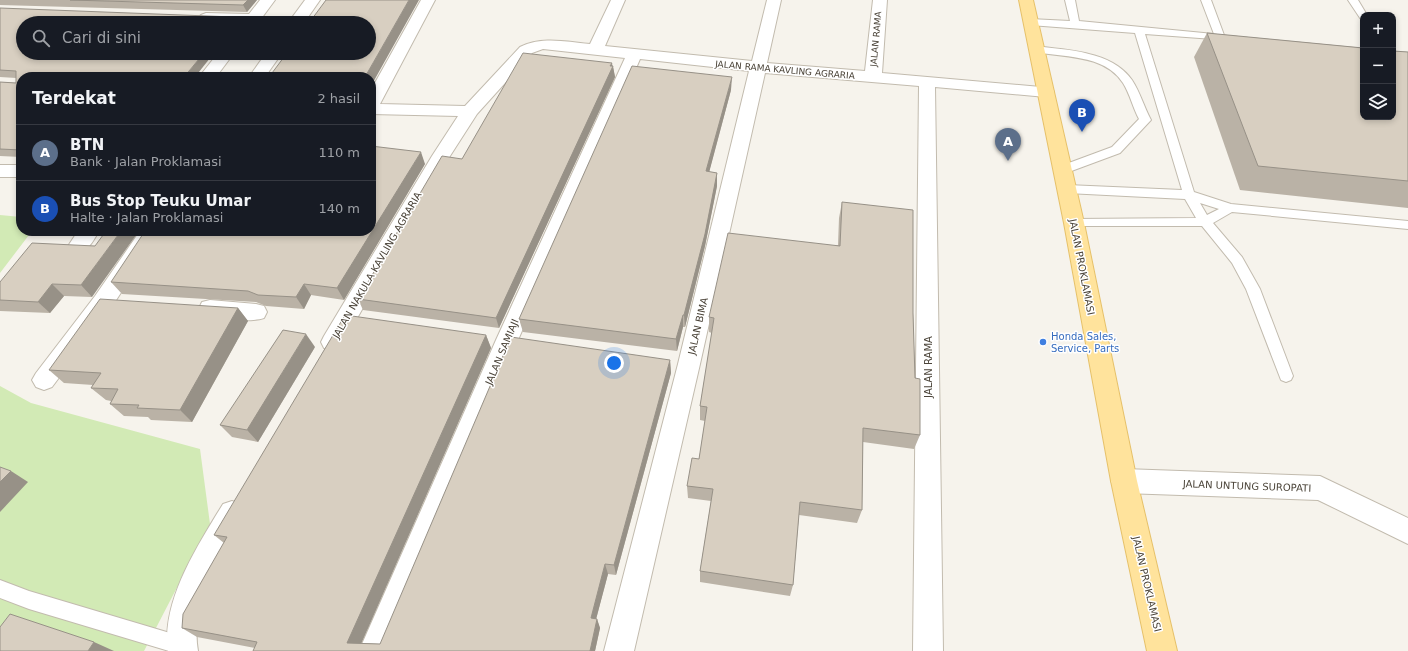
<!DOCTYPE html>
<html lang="id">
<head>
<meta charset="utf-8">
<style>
  body { margin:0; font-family:"DejaVu Sans",sans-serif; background:#242831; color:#f1f3f6 }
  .controls { position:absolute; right:12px; top:12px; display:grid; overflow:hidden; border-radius:8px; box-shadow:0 2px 6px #0003 }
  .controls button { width:36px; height:36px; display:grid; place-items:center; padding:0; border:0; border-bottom:1px solid #363941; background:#171b24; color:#f1f3f6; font:20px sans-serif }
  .you { position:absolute; left:614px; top:363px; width:14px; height:14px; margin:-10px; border:3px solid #fff; border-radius:50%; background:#1a73e8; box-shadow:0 0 0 6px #1a73e833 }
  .badge { display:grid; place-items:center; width:26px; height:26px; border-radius:50%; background:#8c9099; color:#fff; font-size:13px; font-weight:700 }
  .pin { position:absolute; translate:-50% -33px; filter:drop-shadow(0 1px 2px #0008) }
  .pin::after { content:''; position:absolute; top:21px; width:14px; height:12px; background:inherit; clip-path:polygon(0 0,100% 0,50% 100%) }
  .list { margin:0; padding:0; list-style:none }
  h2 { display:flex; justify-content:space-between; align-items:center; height:52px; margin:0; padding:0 16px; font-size:17px }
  h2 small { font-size:13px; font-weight:400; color:#9ea1a6 }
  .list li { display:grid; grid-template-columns:26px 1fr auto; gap:12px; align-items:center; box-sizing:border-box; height:56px; padding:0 16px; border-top:1px solid #363941 }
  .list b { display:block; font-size:15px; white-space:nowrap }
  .list p { margin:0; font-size:13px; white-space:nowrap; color:#9ea1a6 }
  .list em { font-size:13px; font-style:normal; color:#9ea1a6 }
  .icon { flex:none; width:22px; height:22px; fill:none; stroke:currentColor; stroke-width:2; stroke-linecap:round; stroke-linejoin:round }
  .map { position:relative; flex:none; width:1408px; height:651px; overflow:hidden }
  .search { position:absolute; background:#171b24; box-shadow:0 2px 6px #0003; left:16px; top:16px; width:360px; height:44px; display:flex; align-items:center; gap:10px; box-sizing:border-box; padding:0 14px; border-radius:22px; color:#9ea1a6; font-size:15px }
  .panel { position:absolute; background:#171b24; box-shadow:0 2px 6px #0003; left:16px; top:72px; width:360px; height:164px; border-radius:16px }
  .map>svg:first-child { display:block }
  .green { fill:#d2eab5 }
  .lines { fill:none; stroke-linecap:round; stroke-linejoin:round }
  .service-casing { stroke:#c2bbae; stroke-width:2 }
  .minor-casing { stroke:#c2bbae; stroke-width:2 }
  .primary-casing { stroke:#e6c16a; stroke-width:2 }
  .service { fill:#fff; fill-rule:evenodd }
  .minor { fill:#fff; fill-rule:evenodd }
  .primary { fill:#ffe39c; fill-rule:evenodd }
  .wall { fill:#bab2a6 }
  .shaded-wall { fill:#979187 }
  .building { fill:#d8cfc1; stroke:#979187 }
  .shop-dot { fill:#3f7fe0; stroke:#fff; stroke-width:1.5 }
  .labels { text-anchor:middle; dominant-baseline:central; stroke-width:3; stroke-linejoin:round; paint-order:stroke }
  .far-street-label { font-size:9px; fill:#4b4439; stroke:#fff }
  .street-label { font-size:10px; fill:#4b4439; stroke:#fff }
  .shop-label { font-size:10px; fill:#366cbe; stroke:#fff; text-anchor:start }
</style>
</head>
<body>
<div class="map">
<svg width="1408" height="651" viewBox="0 0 1408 651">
  <rect width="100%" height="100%" fill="#f6f3ec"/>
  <g class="green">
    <path d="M0 215 21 217V231H32L0 273Z"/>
    <path d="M0 386 31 403 200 449 210 524 144 651H0Z"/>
  </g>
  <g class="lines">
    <defs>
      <g id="service">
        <path d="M1065 0H1075L1079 21 1214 34 1201 0H1211L1224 35 1228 38 1227 40 1145 34 1194 192 1231 204 1408 221V229L1232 212 1213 223 1242 257 1260 289 1293 376 1291 380 1286 382 1281 380 1246 289 1232 263 1202 226H1070L1068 223 1070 220 1074 219 1196 218 1185 199 1067 193 1063 192 1061 189 1063 186 1067 185 1182 190 1135 33 1030 25 1025 22 1030 19 1070 21ZM1200 203 1219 209 1207 215Z"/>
        <path d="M1348 0H1358L1367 15H1363V19L1360 18Z"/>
        <path d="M1035 46C1067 50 1112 51 1132 80 1140 92 1144 107 1151 120L1120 153 1066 173H1058L1056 170 1058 167 1112 147 1139 119C1133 108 1130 94 1123 83 1104 53 1061 58 1031 51L1030 49Z"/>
        <path d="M0 580 29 591 180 636 187 638 189 645 187 651H169L29 609 0 598Z"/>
      </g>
      <g id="minor">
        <path d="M260 0H275L258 23H206L201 21 198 18 201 15 206 13 249 14Z"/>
        <path d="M305 0H320L304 23H288Z"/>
        <path d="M421 0H435L380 104 465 106 520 47C543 36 566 42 590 44L611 0H625L605 46 752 61 767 0H781L767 63 865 71 873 0H887L882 73 1052 88 1054 92 1052 96 1046 97 935 87 943 651H913L919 86 765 73 700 364 634 651H604L678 364 749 71 640 59 518 340 389 651H359L496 340 625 58 543 49 532 53 477 114 450 156 340 348 332 351 324 348 321 342 324 336 432 156 458 116 371 114V90Z"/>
        <path d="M218 53H234L216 77H199Z"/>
        <path d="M266 53H282L265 77H249Z"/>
        <rect x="0" y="165" width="21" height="12"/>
        <path d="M78 231H99C92 243 86 256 71 251L68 246Z"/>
        <path d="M140 231H161L111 308 52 387 44 390 36 387 32 380 36 373 95 296Z"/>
        <path d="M210 300 256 304 264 306 267 312 264 318C249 323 217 319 202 314L199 308 202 302Z"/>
        <path d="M1124 469 1320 476 1408 518V544L1318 500 1124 493 1115 489 1111 481 1115 473Z"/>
        <path d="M232 501 241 504 245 513C225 558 189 599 198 651H168C161 601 198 545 223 504Z"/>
      </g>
      <path id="primary" d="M1019 0H1033L1084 223 1137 481 1177 651H1147L1111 481 1064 223Z"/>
    </defs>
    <use href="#service" class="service-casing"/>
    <use href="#minor" class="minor-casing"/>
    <use href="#primary" class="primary-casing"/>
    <use href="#service" class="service"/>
    <use href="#minor" class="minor"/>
    <use href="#primary" class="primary"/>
  </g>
  <g class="wall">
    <path d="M0 0H257L247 12 0 5Z"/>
    <path d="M0 8 21 77V157L0 156V82L16 83V78L0 77Z"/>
    <path d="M1207 33 1408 52V208L1240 190 1194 57Z"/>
    <path d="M612 63 615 77 499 328 363 310 358 299 462 159Z"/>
    <path d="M731 90 709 172 717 173V186L705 246 685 327H683L677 351 523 332 519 319Z"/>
    <path d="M425 164 344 300 311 295 304 309 266 306 256 302 122 294 111 282Z"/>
    <path d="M842 202 913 313 915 378 920 435 914 449 863 442 862 510 857 523 799 515 793 585 790 596 700 582V571L711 501 688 498 687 486 699 459 705 421 700 420V406L712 333 709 332V317L838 245 839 218Z"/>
    <path d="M95 246 92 297 64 296 50 313 0 311V282Z"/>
    <path d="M238 308 248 321 192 422 151 420 148 417 124 416 110 404 111 401 106 400 91 388 93 385 64 383 49 370Z"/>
    <path d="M486 335 491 348 361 643 380 644 670 360 671 373 616 575 608 574 596 619H597L600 628 595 651 255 648 197 637 182 628 224 543 214 535Z"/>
    <path d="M315 347 258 442 232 437 220 425Z"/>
  </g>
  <g class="shaded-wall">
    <path d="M248 0H257L247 12 243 5Z"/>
    <path d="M409 0H419L371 86V77H365Z"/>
    <path d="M234 17 237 23H228Z"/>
    <path d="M204 53H214L195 77H184Z"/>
    <path d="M612 63V69L613 66 615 77 499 328 496 318Z"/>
    <path d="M732 77 731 90 706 184V171Z"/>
    <path d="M421 152 425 164 344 300 337 288Z"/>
    <path d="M717 173V186L705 246 685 327 684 315Z"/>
    <path d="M121 231H139L92 297 81 285Z"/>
    <path d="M52 284 64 296 50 313 38 302Z"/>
    <path d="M304 284 311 295 304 309 296 297Z"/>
    <path d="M238 308 248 321 192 422 180 410Z"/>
    <path d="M683 315V327L677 351 676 339Z"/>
    <path d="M306 334 315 347 258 442 247 430Z"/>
    <path d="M486 335 491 348 358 651 347 643Z"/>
    <path d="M670 360 671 373 616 575 614 565Z"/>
    <path d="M11 471 28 482 0 512V482Z"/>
    <path d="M605 564 608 574 594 627 591 618Z"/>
    <path d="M597 619 600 628 595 651H590Z"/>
    <path d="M94 642 114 651H88Z"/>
  </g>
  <g class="building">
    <path d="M70 0H248L243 5Z"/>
    <path d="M326 0H409L365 77H269L287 53H369V23H309Z"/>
    <path d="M0 8 234 17 228 23H23V53H204L184 77H21V150L0 149V82L16 83V71L0 70Z"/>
    <path d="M1207 33 1363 48V117H1393V51L1408 52V181L1258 166Z"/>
    <path d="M523 53 612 63 610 66H613L496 318 358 299 442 156 462 159Z"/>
    <path d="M632 66 732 77 706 171 717 173 705 234 684 315H683L676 339 519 319Z"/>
    <path d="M371 146 421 152 337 288 304 284 296 297 258 295 248 291 111 282 145 231H371Z"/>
    <path d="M842 202 913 210V313L915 378 920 379V435L863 428 862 510 800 502 793 585 700 571 713 489 687 486 692 458 699 459 707 407 700 406 714 318 709 317 728 233 840 246Z"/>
    <path d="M106 231H121L81 285 52 284 38 302 0 300V282L32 243 95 246Z"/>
    <path d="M100 299 238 308 180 410 137 408 139 405 110 404 118 389 91 388 101 373 49 370Z"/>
    <path d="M345 315 486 335 347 643 380 644 511 337 670 360 614 565 605 564 591 618 597 619 590 651H253L257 642 182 628 183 614 227 537 214 535Z"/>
    <path d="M283 330 306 334 247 430 220 425Z"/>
    <path d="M0 467 11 471 0 482Z"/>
    <path d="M10 614 94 642 88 651H0V627Z"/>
  </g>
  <circle class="shop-dot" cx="1043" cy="342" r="4"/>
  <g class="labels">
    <g class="far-street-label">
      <text transform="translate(876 39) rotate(-85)">JALAN RAMA</text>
      <text transform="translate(785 70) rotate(5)">JALAN RAMA KAVLING AGRARIA</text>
    </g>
    <g class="street-label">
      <text transform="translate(377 265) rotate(-60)">JALAN NAKULA KAVLING AGRARIA</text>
      <text transform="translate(1082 267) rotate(79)">JALAN PROKLAMASI</text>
      <text transform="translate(698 326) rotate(-77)">JALAN BIMA</text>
      <text transform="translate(502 352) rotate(-67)">JALAN SAMIAJI</text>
      <text transform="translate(928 367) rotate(-90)">JALAN RAMA</text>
      <text transform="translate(1247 486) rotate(2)">JALAN UNTUNG SUROPATI</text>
      <text transform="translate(1147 584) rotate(77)">JALAN PROKLAMASI</text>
    </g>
    <g class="shop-label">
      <text x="1051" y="336">Honda Sales,<tspan x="1051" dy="12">Service, Parts</tspan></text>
    </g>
  </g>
</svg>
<div class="controls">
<button>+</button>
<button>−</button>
<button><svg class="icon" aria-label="layers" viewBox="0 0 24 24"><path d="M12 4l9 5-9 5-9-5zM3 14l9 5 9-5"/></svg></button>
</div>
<div class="you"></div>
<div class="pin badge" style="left:1008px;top:161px;background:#5c6f8a">A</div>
<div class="pin badge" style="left:1082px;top:132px;background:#1a4fb4">B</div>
<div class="search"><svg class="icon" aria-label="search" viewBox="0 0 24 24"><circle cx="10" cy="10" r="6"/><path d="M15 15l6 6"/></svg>Cari di sini</div>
<section class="panel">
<h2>Terdekat<small>2 hasil</small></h2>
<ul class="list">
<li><span class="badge" style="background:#5c6f8a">A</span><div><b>BTN</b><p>Bank · Jalan Proklamasi</p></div><em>110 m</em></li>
<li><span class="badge" style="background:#1a4fb4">B</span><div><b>Bus Stop Teuku Umar</b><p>Halte · Jalan Proklamasi</p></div><em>140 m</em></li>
</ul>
</section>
</div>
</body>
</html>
